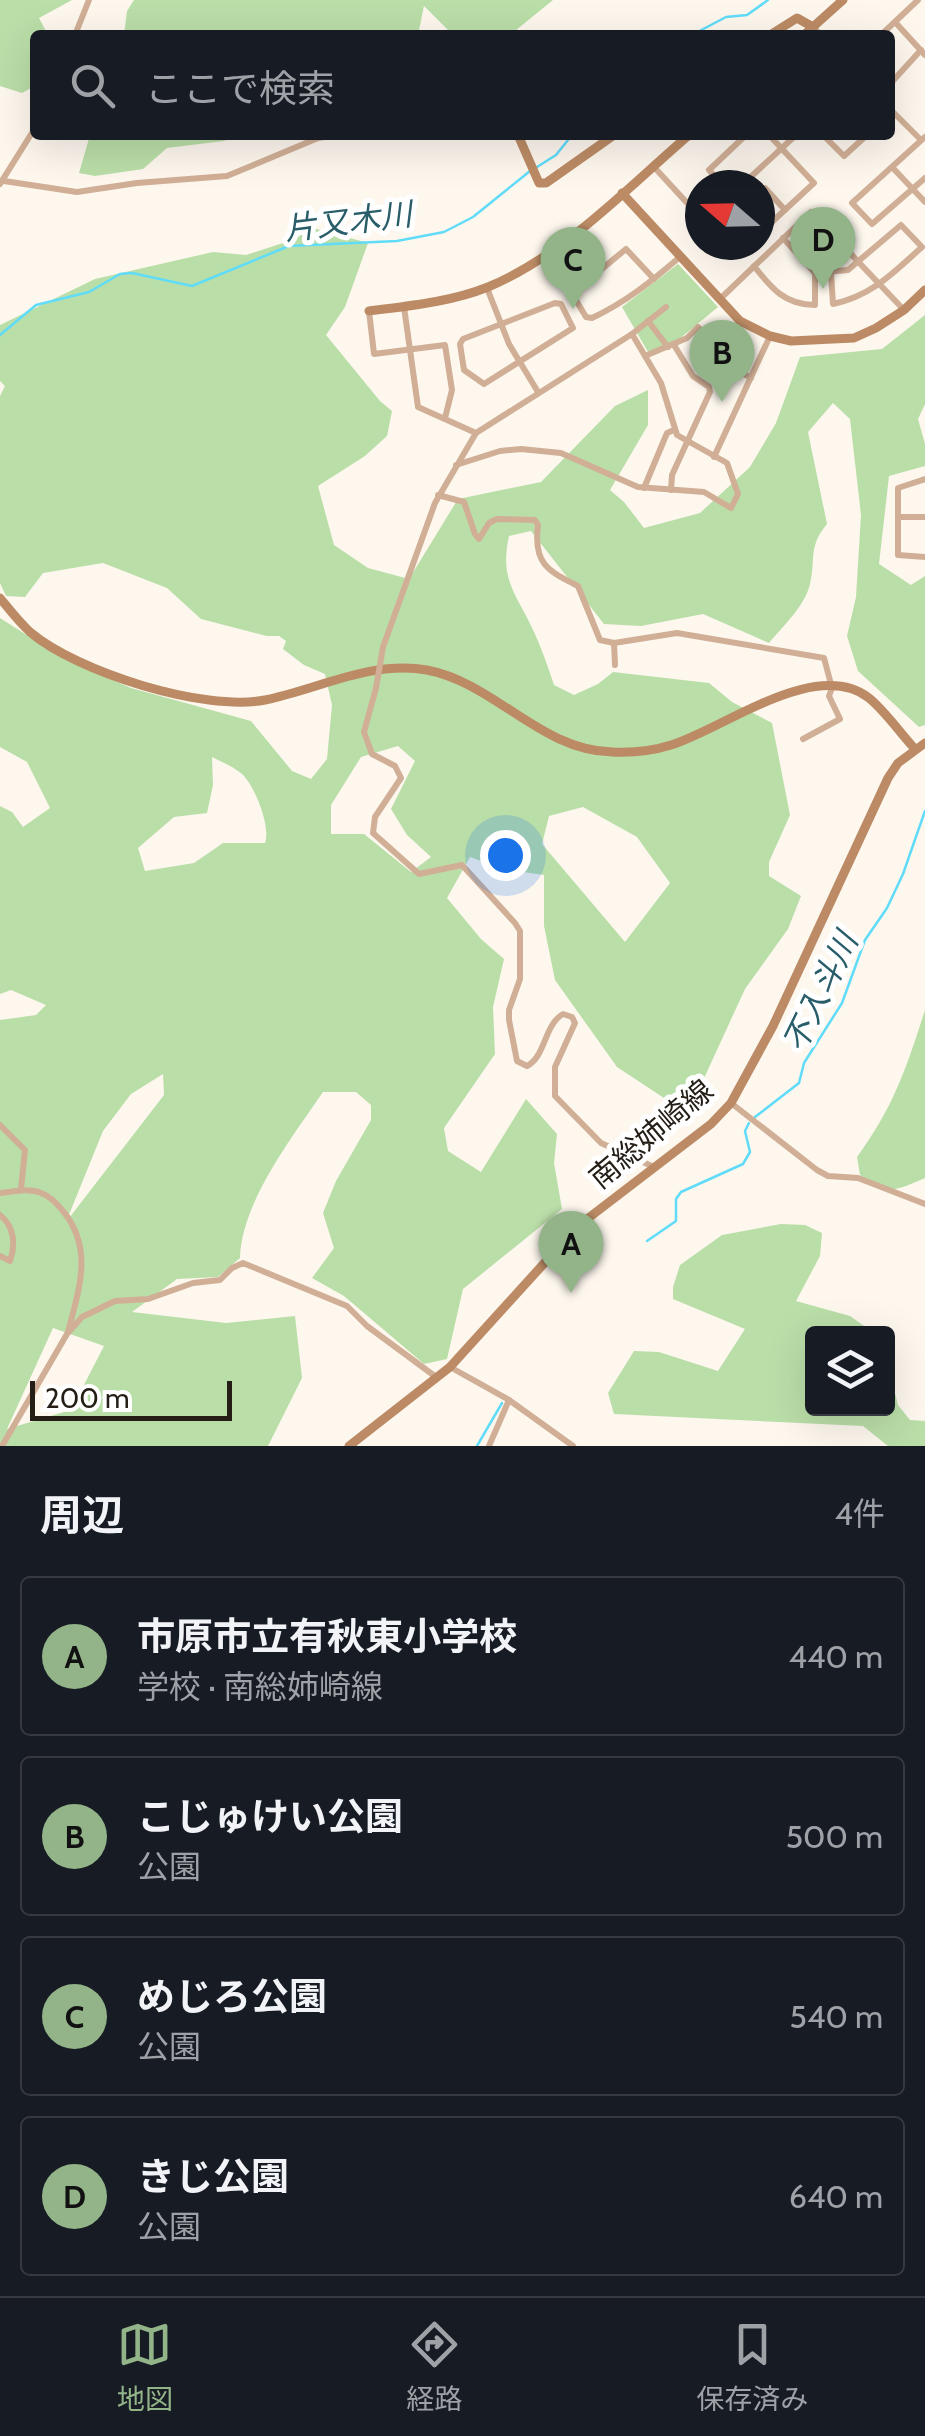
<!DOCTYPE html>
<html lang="ja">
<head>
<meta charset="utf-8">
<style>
  body { margin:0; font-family:Cabin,"Noto Sans JP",sans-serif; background:#20242c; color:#f1f3f6 }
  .controls { position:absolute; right:30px; bottom:30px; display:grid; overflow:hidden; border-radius:10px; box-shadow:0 10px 40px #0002 }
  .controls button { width:90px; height:90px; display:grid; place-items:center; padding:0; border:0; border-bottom:2px solid #363941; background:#171b24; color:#f1f3f6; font:50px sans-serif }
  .compass { position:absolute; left:685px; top:170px; width:90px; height:90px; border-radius:50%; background:#171b24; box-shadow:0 10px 40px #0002; rotate:290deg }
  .scale { position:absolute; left:30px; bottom:25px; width:202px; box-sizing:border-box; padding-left:10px; border:5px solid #241e17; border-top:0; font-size:28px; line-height:35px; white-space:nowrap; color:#241e17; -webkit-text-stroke:8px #fff; paint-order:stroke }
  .you { position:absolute; left:505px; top:855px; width:35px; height:35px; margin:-25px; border:8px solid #fff; border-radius:50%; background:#1a73e8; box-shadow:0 0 0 15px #1a73e833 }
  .badge { display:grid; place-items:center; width:65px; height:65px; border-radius:50%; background:#92b488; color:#111; font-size:32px; font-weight:700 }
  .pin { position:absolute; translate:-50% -82px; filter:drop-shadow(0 2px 5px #0008) }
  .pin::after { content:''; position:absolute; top:52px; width:35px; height:30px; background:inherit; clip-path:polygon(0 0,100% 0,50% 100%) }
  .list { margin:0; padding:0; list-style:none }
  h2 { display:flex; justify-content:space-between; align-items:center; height:130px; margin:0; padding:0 40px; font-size:42px }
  h2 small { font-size:32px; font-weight:400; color:#9ea1a6 }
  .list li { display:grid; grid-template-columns:65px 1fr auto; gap:30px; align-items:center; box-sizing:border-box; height:160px; margin:0 20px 20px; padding:0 20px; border:2px solid #363941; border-radius:10px }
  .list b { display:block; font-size:38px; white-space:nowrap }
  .list p { margin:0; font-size:32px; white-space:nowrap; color:#9ea1a6 }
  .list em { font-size:32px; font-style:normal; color:#9ea1a6 }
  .icon { flex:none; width:55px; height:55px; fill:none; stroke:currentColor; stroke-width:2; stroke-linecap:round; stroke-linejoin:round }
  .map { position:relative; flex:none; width:925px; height:1446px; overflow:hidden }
  .search { position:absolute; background:#171b24; box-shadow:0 10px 40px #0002; left:30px; right:30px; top:30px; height:110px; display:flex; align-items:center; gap:25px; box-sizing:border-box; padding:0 35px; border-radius:10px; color:#9ea1a6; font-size:38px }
  .sheet { height:850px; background:#171b24 }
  nav { display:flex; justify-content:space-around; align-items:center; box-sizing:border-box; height:140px; border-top:2px solid #363941; background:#171b24; font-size:28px; color:#9ea1a6 }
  nav a { display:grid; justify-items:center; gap:5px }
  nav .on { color:#92b488 }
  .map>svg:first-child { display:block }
  .green { fill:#badea8; fill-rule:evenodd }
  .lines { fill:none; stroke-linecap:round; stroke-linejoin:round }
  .stream { stroke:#60dcf9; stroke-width:2.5 }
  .street { stroke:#d1af96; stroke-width:6 }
  .secondary { stroke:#bc8b65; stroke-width:9 }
  .street-bridge { stroke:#d1af96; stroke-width:6 }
  .labels { text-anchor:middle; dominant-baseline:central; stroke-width:10; stroke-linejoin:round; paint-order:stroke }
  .street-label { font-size:30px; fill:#241e17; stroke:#fff }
  .water-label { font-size:32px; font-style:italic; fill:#295d69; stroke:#fff }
</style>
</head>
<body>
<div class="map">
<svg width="925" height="1446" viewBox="0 0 925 1446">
  <rect width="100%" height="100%" fill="#fdf7ee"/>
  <g class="green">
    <path d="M0 0H72L39 18 48 35H35V86L22 93 0 86Z"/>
    <path d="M134 0H553L510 35H453L424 6 418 35H124L127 11Z"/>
    <path d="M90 135H238L224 141 167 148 143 169 95 176 79 173Z"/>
    <path d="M313 228 368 243 345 307 326 335 380 401 392 411 387 436 365 456 318 486 334 545 368 568 409 579 458 499 541 482 615 406 648 390V425L610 490 624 502 644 528 700 513 750 467 776 423 800 357 882 349 925 315V404L918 419 925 444V466L889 476 879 564 911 585 925 576V725L919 727 858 671 847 636 856 597 861 515 850 419 833 403 808 432 827 524C808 547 816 557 810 584 805 606 783 626 769 643L703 614 641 626 604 624 531 531 509 536C499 581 517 594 534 632 542 649 548 667 554 685L574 695 598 684 613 672 709 683 732 702 772 723 790 815 769 862V876L801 896 788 929 745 989 700 1087 664 1098 617 1067 555 980 544 926V875L503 869 470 857 447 898 481 939 504 959 493 1007 495 1054 444 1128 448 1151 481 1172 526 1099 557 1134 554 1163 562 1209 463 1289 447 1359 424 1364 344 1296 312 1278 334 1248 323 1213 336 1181 371 1120V1105L356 1092H323C293 1136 241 1203 240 1258L218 1277 177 1279 132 1312 226 1323 295 1316 302 1378 268 1446H0V1020L36 1015 46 1005 11 990 0 994V806L12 812 23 827 50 808 27 762 0 747V618L66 660 131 688 251 721 292 771 311 779 327 759 332 705 325 674 304 665 283 649 286 641 279 636H267L201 619 167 588 103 563 43 573 25 597 6 596 0 583V396L5 386 0 381V325L95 279 213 252 246 255 292 240ZM398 746 415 761 391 809 407 835 431 857 411 872 364 834H331V805L361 757ZM212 757C222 762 234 767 242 774 255 786 271 827 265 843H223L194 863 145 871 138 848 174 817 207 813 213 785ZM583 807 637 837 670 883 625 942 542 844 549 816ZM163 1074 164 1095 66 1222 103 1131 131 1094ZM53 1328 104 1346 71 1410 7 1429Z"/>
    <path d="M678 264 718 307 678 340 648 352 622 307Z"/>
    <path d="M925 1010V1178C895 1191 886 1196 860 1175L857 1157C894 1106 906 1069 925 1010Z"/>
    <path d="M781 1224 805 1225 822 1233 820 1256 796 1301 850 1316 874 1333 812 1334V1408H888V1365L898 1405 910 1420 925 1421V1446H888L863 1426 614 1414 608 1393 634 1351 659 1352 718 1371 745 1329 673 1299V1287L680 1265 722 1235Z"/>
  </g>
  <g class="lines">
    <g class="stream">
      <path d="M692 35 726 17 747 15 768 0"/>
      <path d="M537 167 556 155 572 135"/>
      <path d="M0 335 36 305 89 292 120 274 132 273 192 286 289 246 397 241 444 232 473 217 530 171"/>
      <path d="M755 1117 799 1083 804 1063 842 1003 865 940 887 908 903 874 925 811"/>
      <path d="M647 1241 676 1221V1199L681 1192 743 1164 750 1152 745 1131 749 1123"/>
      <path d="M477 1446 502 1403"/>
    </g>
    <g class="street">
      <path d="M895 22 925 55"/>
      <path d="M813 27 821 35"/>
      <path d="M75 35 89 0"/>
      <path d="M881 35 918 0"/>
      <path d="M890 84 921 50"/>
      <path d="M890 109 921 140"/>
      <path d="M823 135 844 156 867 135"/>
      <path d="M925 137 852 203 872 224 925 178"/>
      <path d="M654 167 700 217"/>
      <path d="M892 167 925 202"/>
      <path d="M4 181 77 192 137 183 227 176 318 138 338 135"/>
      <path d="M0 184 35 128"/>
      <path d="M723 185 709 170 746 135"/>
      <path d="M742 185 796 135"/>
      <path d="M760 189 765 188 785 210"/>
      <path d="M760 233 814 183 769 135"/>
      <path d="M559 245 589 280"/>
      <path d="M726 245 736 255 747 245"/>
      <path d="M754 266C771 288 785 305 815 305V273L783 238"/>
      <path d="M815 273 848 270 901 225 922 247C894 272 872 296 833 304L831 273"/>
      <path d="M654 279 626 249 575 291 574 297 586 317 592 318C626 302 652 281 681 256"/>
      <path d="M487 288 509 344 538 392"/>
      <path d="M721 298 811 212 904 310"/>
      <path d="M555 303 561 304 573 328 484 384 464 370 460 344 463 339Z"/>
      <path d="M404 307 418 407 476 433"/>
      <path d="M369 311 374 354 445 345 452 390 445 418"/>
      <path d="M648 321 668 347"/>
      <path d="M645 356 687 338 698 327 730 366 751 378"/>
      <path d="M714 457 770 336"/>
      <path d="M456 465 500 451 521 449 561 453 638 487 704 492 731 508 738 494 727 463 677 435 661 383 632 334"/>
      <path d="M925 479 898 488V555L925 557"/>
      <path d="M644 488 667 433 674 430"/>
      <path d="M671 490 672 475 710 392 709 387 693 376 674 345"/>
      <path d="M438 495 464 502 475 534 479 539 489 523 497 519 535 520 538 525C533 564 548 571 578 586L600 640 614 643 677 633 824 658 832 688 829 696 840 719 803 739"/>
      <path d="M899 517H925"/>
      <path d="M614 643 615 665"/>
      <path d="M383 647 435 503 476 433 632 334 666 307"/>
      <path d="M376 688 364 732 372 754 395 766 401 778 375 817 373 833 419 874 462 865 515 923 520 931V979L509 1010V1020L517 1061 527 1066C546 1056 544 1025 563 1014L572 1017 575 1023 555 1067V1096L601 1143 654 1167"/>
      <path d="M731 1103 817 1170 828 1176 858 1178 925 1204"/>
      <path d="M0 1125 25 1150 21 1189"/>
      <path d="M0 1193C14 1192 25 1188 39 1192 50 1196 56 1203 63 1211 94 1249 79 1289 68 1332"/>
      <path d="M0 1215C14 1226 16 1244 10 1261L0 1256"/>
      <path d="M450 1367 509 1400 573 1446"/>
      <path d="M2 1446 67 1334 82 1317 115 1301 148 1299 193 1283 220 1280 232 1268 243 1263 347 1306 367 1326 436 1377"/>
      <path d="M489 1446 509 1400"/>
    </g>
    <g class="secondary">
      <path d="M770 35 797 18 813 27"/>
      <path d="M804 35 843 0"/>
      <path d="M518 135 539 183H546L614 135"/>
      <path d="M622 193 740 321 770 336 791 341 854 338 876 328 904 310 925 290"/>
      <path d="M369 311C408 306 451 302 488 287 565 255 627 188 689 135"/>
      <path d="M0 598C9 609 19 622 30 632 77 672 204 712 265 700 319 689 371 660 427 670 495 683 541 751 612 752 632 753 652 751 671 745 723 729 816 657 869 698 886 712 900 733 915 749"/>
      <path d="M349 1446 450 1367 578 1226 711 1124 731 1103 773 1026 888 778 898 763 925 743"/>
    </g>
    <path class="street-bridge" d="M376 688 383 647"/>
  </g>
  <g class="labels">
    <g class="street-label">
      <text transform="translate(651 1134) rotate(-40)">南総姉崎線</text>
    </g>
    <g class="water-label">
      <text transform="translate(348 221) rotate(-7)">片又木川</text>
      <text transform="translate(820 992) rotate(-64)">不入斗川</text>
    </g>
  </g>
</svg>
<div class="controls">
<button><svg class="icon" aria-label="layers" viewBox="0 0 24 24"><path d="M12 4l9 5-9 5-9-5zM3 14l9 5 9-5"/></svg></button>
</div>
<svg class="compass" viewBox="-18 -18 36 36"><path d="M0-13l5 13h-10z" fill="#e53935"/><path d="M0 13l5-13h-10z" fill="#9ea1a6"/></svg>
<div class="scale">200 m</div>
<div class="you"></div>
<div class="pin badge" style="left:571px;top:1293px">A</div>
<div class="pin badge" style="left:722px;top:402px">B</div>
<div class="pin badge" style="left:573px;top:309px">C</div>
<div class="pin badge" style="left:823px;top:289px">D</div>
<div class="search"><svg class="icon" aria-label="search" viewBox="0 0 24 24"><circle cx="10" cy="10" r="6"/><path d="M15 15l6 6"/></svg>ここで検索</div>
</div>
<section class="sheet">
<h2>周辺<small>4件</small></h2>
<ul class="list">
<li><span class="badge">A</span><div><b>市原市立有秋東小学校</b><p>学校 · 南総姉崎線</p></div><em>440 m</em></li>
<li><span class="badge">B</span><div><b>こじゅけい公園</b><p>公園</p></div><em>500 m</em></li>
<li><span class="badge">C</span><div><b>めじろ公園</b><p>公園</p></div><em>540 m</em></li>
<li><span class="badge">D</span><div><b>きじ公園</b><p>公園</p></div><em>640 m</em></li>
</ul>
</section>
<nav>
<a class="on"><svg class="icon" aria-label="map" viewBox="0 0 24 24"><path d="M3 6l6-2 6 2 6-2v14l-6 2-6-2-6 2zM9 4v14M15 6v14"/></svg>地図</a>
<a><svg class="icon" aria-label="directions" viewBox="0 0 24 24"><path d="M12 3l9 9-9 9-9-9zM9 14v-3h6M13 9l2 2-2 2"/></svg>経路</a>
<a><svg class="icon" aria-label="saved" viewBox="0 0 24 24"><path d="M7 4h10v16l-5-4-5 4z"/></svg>保存済み</a>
</nav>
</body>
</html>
